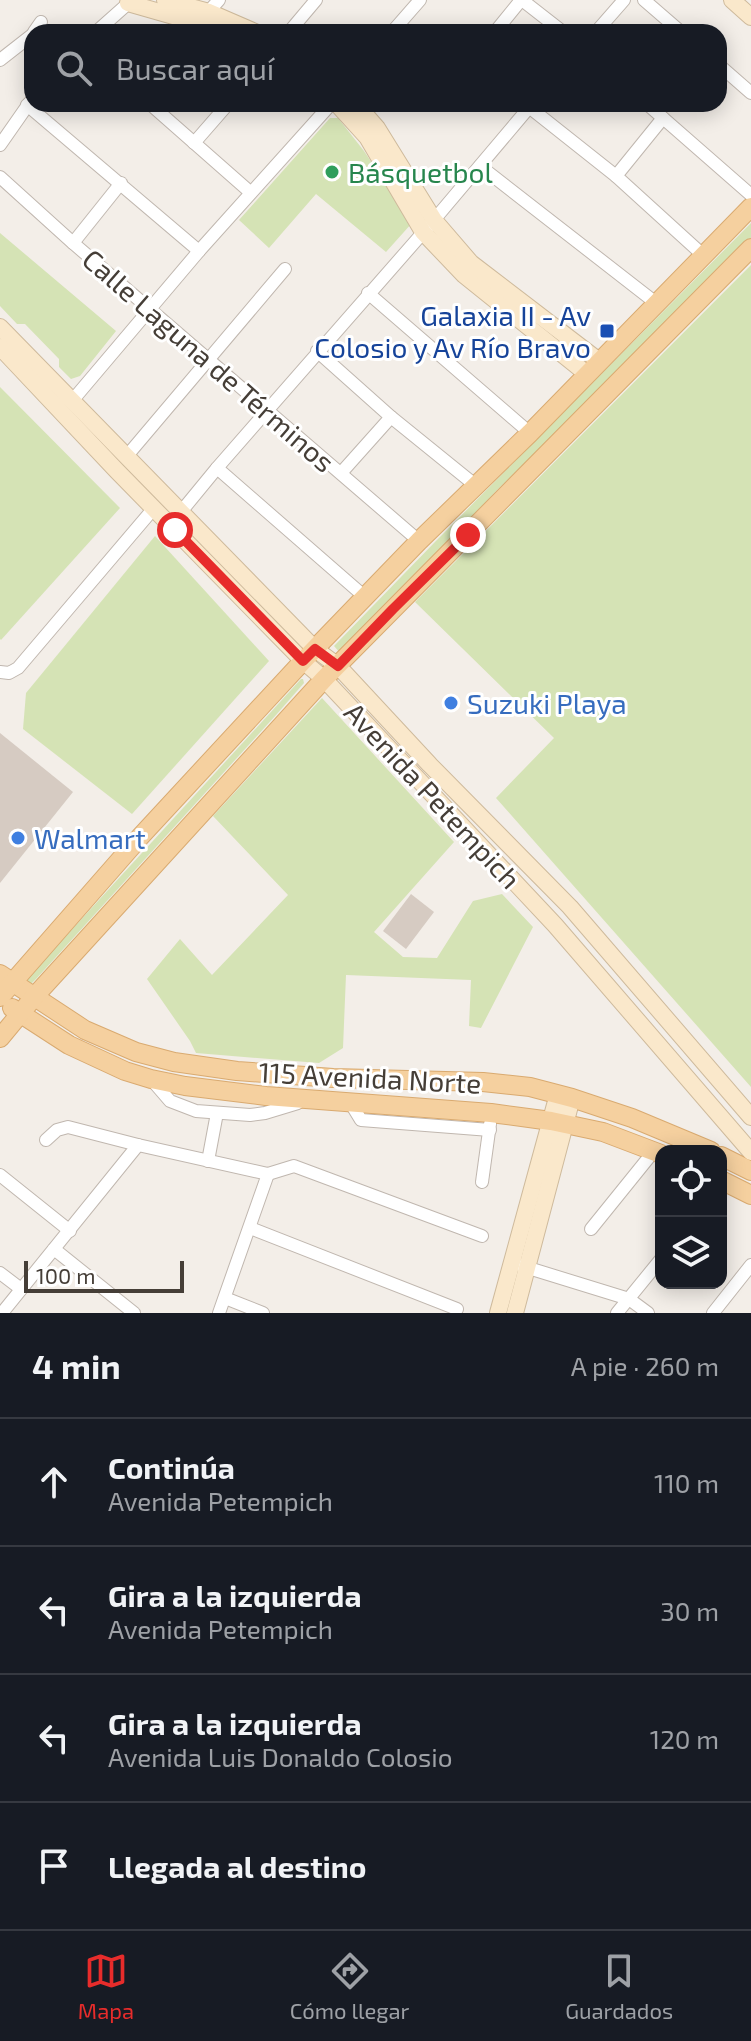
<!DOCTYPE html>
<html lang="es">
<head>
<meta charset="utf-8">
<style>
  body { margin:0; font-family:"Exo 2",sans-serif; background:#20242c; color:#f1f3f6 }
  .controls { position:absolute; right:24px; bottom:24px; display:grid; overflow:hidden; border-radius:16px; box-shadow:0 4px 20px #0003 }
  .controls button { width:72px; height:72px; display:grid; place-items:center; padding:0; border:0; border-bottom:2px solid #363941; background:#171b24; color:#f1f3f6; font:40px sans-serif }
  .scale { position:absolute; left:24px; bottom:20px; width:160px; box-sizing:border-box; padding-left:8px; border:4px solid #453e37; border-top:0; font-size:22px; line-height:28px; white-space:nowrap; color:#453e37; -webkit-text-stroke:6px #fff; paint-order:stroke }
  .stop { position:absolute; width:24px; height:24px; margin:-18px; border:6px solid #e72c2b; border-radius:50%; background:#fff }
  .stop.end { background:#e72c2b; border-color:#fff; box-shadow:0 2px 8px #0008 }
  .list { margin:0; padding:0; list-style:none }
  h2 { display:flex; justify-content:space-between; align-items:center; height:104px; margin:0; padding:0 32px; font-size:34px }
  h2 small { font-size:26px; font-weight:400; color:#9ea1a6 }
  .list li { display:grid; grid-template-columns:52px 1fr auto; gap:24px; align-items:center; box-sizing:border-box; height:128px; padding:0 32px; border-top:2px solid #363941 }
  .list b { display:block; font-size:30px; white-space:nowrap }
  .list p { margin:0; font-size:26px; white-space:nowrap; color:#9ea1a6 }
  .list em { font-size:26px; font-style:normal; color:#9ea1a6 }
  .icon { flex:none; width:44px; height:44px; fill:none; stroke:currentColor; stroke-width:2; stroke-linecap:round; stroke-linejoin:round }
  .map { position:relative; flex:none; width:751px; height:1313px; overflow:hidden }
  .search { position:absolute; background:#171b24; box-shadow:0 4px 20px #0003; left:24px; right:24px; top:24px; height:88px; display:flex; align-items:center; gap:20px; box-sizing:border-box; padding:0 28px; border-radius:24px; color:#9ea1a6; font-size:30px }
  .sheet { height:616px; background:#171b24 }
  nav { display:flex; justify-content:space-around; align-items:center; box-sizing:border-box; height:112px; border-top:2px solid #363941; background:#171b24; font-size:22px; color:#9ea1a6 }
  nav a { display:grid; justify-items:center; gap:4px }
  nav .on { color:#e72c2b }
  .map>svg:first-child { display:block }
  .green { fill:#d5e3b5 }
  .building { fill:#d6cbc2 }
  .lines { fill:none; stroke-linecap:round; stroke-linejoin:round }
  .street-casing { stroke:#c0b7af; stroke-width:14 }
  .secondary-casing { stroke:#ceba9c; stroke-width:18 }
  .primary-casing { stroke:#d9aa70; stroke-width:20 }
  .street { stroke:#fff; stroke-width:12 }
  .secondary { stroke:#fae8cb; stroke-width:16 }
  .primary { stroke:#f5d09f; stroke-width:18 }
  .route { stroke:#e72c2b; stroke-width:10 }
  .leisure-dot { fill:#2e9e5b; stroke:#fff; stroke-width:3 }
  .transit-dot { fill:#1a4fb4; stroke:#fff; stroke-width:3 }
  .shop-dot { fill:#3f7fe0; stroke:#fff; stroke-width:3 }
  .labels { text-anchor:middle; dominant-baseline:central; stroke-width:6; stroke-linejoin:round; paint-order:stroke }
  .leisure-label { font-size:28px; fill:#27864d; stroke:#fff; text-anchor:start }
  .transit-label { font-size:28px; fill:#164399; stroke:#fff; text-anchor:end }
  .street-label { font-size:28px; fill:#453e37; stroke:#fff }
  .shop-label { font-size:28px; fill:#366cbe; stroke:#fff; text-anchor:start }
</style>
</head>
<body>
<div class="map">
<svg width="751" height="1313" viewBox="0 0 751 1313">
  <rect width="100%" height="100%" fill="#f3eee8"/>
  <g class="green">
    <path d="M330 118H338L364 151 412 223 386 252 316 194 269 248 239 220Z"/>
    <path d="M751 223V238L594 396 498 489 341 654 334 646 433 544Z"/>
    <path d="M0 233 116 331 80 376 71 379 59 367V359L25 324H17L0 306Z"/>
    <path d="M751 265V1087L496 798 554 738 415 602Z"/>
    <path d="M0 387 120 508 1 640 0 639Z"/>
    <path d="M155 536 269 661 132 814 23 729 26 693Z"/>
    <path d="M301 679H303L304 683 276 715 36 979 28 987 23 983Z"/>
    <path d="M322 698 454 842 374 932 403 957 437 958 473 901 502 894 533 927 481 1028 469 1026 471 980 346 975 343 1048 319 1063 196 1053 190 1041 147 979 180 939 212 975 288 895 213 816Z"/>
  </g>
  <g class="building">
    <path d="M0 733 73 792 0 883Z"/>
    <path d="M411 894 434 912 406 949 383 931Z"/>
  </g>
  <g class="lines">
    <defs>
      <g id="street">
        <path d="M522 0 563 32"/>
        <path d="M644 0 681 32"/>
        <path d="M34 32 41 22"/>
        <path d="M96 32 132 0"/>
        <path d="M190 32 219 0"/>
        <path d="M289 32 316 0"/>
        <path d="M392 32 420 0"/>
        <path d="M495 32 521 0"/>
        <path d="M596 32 624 0"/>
        <path d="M0 60 32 35"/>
        <path d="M719 65 751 93"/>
        <path d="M150 104 250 192"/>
        <path d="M647 104 751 195"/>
        <path d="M27 105 199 251"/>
        <path d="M529 107 616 176 704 256"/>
        <path d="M194 143 228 104"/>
        <path d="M0 145 30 102"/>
        <path d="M480 166 656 303"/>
        <path d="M616 176 663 118"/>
        <path d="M0 177 73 243 419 541"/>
        <path d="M73 243 121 183"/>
        <path d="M368 293 530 433"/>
        <path d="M317 351 391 417 475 485"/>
        <path d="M72 401 199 251 331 104"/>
        <path d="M126 457 285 269"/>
        <path d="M217 468 365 597"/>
        <path d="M341 473 391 417"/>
        <path d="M180 513 217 468 434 220 532 104"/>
        <path d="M0 672 9 673 18 668 154 508"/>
        <path d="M151 1079 170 1101 196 1111 250 1115 265 1113 298 1103"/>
        <path d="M350 1102 361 1120 490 1130"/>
        <path d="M46 1140 57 1130 68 1127 138 1145 268 1174 294 1166 482 1236"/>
        <path d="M208 1161 217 1113"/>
        <path d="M0 1175 70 1231"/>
        <path d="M482 1182 490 1124"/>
        <path d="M250 1228 457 1309"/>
        <path d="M591 1229 654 1151"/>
        <path d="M54 1249 134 1313"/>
        <path d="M522 1266 629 1299 648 1313"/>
        <path d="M0 1273 21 1289"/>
        <path d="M225 1298 263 1313"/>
        <path d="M2 1313 138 1145"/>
        <path d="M219 1313 268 1174"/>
        <path d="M617 1313 661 1259"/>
        <path d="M713 1313 751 1265"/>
      </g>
      <g id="secondary">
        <path d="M165 0 209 12 255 32"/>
        <path d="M732 0 751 17"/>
        <path d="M128 3 198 23 219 32"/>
        <path d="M337 104 367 137 423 232 464 275 587 374"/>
        <path d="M356 104 377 128 434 220 471 263 599 361"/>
        <path d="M0 327 315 649 338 666 430 765 570 907 751 1117"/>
        <path d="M0 347 117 471 303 661 324 679 555 925 751 1152"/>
        <path d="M498 1313 558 1094"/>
        <path d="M515 1313 572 1098"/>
      </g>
      <g id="primary">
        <path d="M0 974 85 1030 136 1052 174 1062 237 1071 333 1078 483 1082 530 1087 572 1098 632 1118 711 1151"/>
        <path d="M0 997 140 837 303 661 419 541 530 433 751 207"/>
        <path d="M12 1008 69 1045 125 1071 151 1079 185 1086 266 1096 491 1113 551 1121 603 1132 661 1154"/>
        <path d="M0 1038 34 997 324 679 751 248"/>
        <path d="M721 1156 751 1171"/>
        <path d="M721 1180 751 1195"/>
      </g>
    </defs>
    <use href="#street" class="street-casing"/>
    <use href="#secondary" class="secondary-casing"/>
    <use href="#primary" class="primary-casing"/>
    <use href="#street" class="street"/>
    <use href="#secondary" class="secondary"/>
    <use href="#primary" class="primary"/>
  </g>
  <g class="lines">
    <path class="route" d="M175 530 303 661 315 649 338 666 393 609 468 535"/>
  </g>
  <circle class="leisure-dot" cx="332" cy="172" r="8"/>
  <rect class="transit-dot" x="599" y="323" width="16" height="16" rx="4"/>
  <g class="shop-dot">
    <circle cx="451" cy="703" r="8"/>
    <circle cx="18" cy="838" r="8"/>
  </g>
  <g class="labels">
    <g class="leisure-label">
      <text x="348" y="172">Básquetbol</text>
    </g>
    <g class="transit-label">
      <text x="591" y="315">Galaxia II - Av<tspan x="591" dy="32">Colosio y Av Río Bravo</tspan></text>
    </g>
    <g class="street-label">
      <text transform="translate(209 360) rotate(41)">Calle Laguna de Términos</text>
      <text transform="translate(433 795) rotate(47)">Avenida Petempich</text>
      <text transform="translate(370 1077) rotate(3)">115 Avenida Norte</text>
    </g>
    <g class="shop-label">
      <text x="467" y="703">Suzuki Playa</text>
      <text x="34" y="838">Walmart</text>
    </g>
  </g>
</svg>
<div class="controls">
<button><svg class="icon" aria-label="locate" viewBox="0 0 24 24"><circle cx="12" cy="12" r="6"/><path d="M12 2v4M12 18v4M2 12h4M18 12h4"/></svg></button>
<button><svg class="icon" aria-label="layers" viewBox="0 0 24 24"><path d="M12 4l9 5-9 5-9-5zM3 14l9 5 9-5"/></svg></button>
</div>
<div class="scale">100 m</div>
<div class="stop" style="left:175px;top:530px"></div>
<div class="stop end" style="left:468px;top:535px"></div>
<div class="search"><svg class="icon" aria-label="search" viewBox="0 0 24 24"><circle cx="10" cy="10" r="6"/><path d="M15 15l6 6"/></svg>Buscar aquí</div>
</div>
<section class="sheet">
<h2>4 min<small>A pie · 260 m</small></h2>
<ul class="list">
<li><svg class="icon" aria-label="ahead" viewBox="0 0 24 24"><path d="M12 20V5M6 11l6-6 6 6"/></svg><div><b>Continúa</b><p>Avenida Petempich</p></div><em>110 m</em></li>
<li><svg class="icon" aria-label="left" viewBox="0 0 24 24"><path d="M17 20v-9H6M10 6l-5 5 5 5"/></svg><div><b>Gira a la izquierda</b><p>Avenida Petempich</p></div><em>30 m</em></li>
<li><svg class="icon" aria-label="left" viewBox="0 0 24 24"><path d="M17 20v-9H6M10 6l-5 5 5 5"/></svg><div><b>Gira a la izquierda</b><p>Avenida Luis Donaldo Colosio</p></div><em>120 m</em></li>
<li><svg class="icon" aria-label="arrive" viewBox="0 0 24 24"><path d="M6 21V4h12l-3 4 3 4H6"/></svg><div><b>Llegada al destino</b></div></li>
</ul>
</section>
<nav>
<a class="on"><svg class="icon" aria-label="map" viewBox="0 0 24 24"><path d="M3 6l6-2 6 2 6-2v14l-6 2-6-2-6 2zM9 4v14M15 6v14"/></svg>Mapa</a>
<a><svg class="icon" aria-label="directions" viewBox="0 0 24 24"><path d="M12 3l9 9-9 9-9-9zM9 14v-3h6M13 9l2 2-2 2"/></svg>Cómo llegar</a>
<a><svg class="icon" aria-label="saved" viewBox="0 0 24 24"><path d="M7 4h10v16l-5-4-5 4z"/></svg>Guardados</a>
</nav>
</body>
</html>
